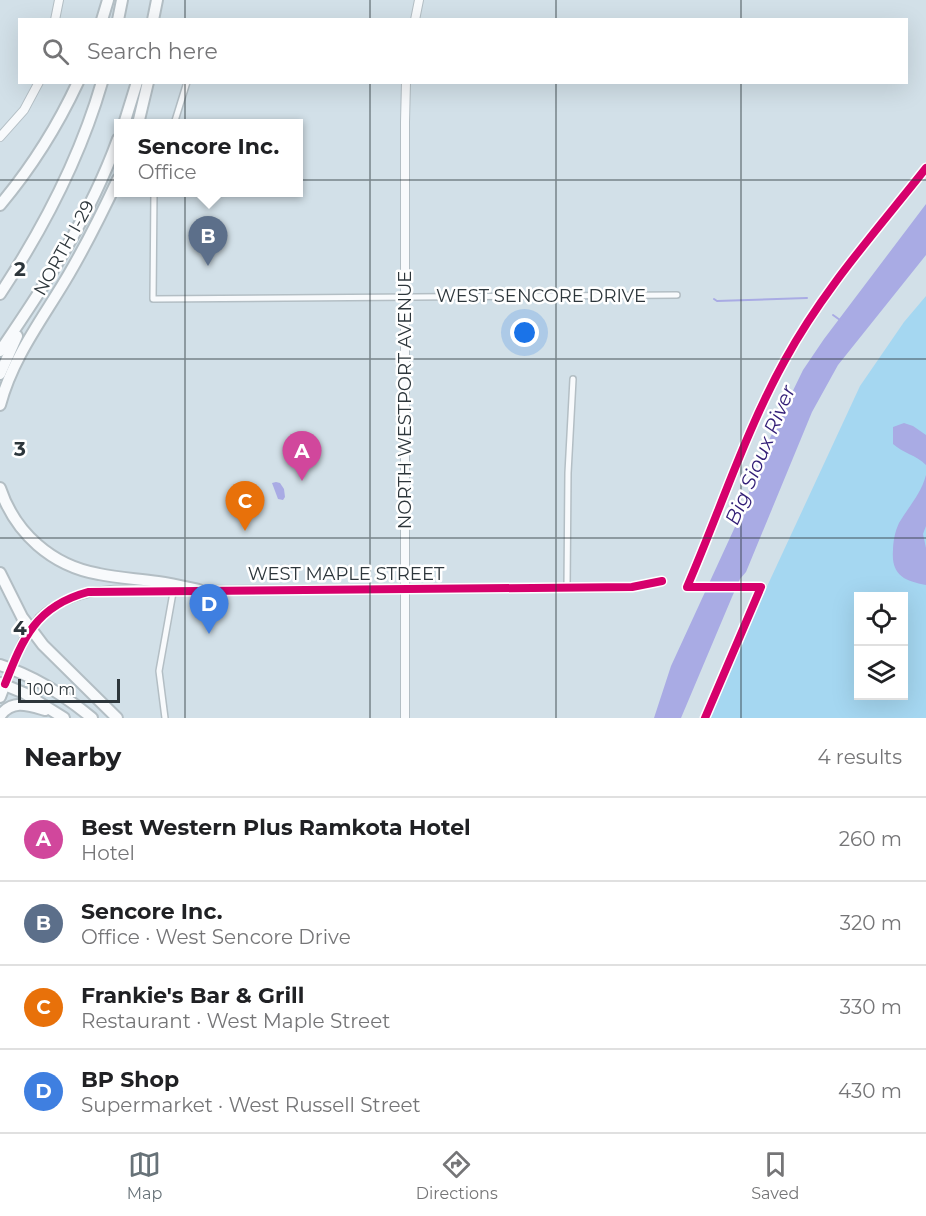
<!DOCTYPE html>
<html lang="en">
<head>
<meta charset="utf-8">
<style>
  body { margin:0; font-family:Montserrat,sans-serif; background:#f2f2f2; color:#202124 }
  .controls { position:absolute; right:18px; bottom:18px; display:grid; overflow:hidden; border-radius:0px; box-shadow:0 6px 24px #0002 }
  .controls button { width:54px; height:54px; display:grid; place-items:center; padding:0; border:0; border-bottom:2px solid #e0e0e0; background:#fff; color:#202124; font:30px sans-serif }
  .scale { position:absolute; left:18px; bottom:15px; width:102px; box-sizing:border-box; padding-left:6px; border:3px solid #2d363b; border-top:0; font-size:16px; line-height:21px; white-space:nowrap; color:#2d363b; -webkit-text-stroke:4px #fff; paint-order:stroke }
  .you { position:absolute; left:525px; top:333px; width:21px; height:21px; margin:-15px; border:4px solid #fff; border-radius:50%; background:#1a73e8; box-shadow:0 0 0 9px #1a73e833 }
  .badge { display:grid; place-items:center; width:39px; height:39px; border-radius:50%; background:#677278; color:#fff; font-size:20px; font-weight:700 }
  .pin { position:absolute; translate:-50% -50px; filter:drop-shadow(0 2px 3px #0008) }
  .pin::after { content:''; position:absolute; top:32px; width:21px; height:18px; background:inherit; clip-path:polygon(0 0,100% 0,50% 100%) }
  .popup { position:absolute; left:114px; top:119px; width:189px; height:78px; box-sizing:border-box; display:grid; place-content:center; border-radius:0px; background:#fff; filter:drop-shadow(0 2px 4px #0005); font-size:20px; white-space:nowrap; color:#757577 }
  .popup b { font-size:22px; color:#202124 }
  .popup::after { content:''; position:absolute; left:50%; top:100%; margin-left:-12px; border:12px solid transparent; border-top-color:#fff }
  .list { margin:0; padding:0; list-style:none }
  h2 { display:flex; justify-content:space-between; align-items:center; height:78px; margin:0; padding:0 24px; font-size:26px }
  h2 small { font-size:20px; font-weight:400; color:#757577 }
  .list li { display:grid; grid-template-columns:39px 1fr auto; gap:18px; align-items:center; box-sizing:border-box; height:84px; padding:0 24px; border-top:2px solid #e0e0e0 }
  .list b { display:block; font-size:22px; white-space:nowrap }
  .list p { margin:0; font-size:20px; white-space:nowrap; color:#757577 }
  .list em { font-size:20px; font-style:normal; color:#757577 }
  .icon { flex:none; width:33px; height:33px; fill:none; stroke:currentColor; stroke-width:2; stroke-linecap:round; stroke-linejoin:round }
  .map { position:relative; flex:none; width:926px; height:718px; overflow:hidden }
  .search { position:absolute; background:#fff; box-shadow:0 6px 24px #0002; left:18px; right:18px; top:18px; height:66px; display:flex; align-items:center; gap:15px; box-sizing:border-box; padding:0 21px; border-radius:0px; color:#757577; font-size:22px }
  .sheet { height:414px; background:#fff }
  nav { display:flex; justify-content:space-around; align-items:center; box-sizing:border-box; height:84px; border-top:2px solid #e0e0e0; background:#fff; font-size:16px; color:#757577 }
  nav a { display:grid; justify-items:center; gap:3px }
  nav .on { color:#677278 }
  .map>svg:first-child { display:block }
  .green { fill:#a5d7f1; fill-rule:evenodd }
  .water { fill:#a9abe4 }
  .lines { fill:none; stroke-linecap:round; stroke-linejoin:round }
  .stream { stroke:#a9abe4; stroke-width:2 }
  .street-casing { stroke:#b3bec4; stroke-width:8 }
  .secondary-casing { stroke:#b3bec4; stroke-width:10 }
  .highway-casing { stroke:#b3bec4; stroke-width:14 }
  .street { stroke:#f8fafc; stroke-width:5 }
  .secondary { stroke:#f8fafc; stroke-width:8 }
  .highway { stroke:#f8fafc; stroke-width:10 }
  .secondary-bridge-casing { stroke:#b3bec4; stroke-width:10; stroke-linecap:butt }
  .secondary-bridge { stroke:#f8fafc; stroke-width:8 }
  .cycleway-casing { stroke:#fff; stroke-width:11 }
  .cycleway { stroke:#d6006c; stroke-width:8 }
  .grid { fill:none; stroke:#2d363b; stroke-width:1.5; stroke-opacity:0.55 }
  .labels { text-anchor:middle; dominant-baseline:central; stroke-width:5; stroke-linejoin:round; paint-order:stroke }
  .street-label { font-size:18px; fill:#2d363b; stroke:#fff }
  .water-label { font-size:20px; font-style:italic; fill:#321e77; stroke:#fff }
  .grid-label { font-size:20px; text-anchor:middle; font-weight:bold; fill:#2d363b; stroke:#fff; stroke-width:5; stroke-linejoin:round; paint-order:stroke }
</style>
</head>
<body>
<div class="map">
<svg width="926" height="718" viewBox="0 0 926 718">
  <rect width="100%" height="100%" fill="#d2e0e8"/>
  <path class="green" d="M926 296V718H709L758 606 860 386 904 322ZM858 596H904V696H858Z"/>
  <g class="water">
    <path d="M926 204V255L838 365 812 412 746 572 740 579 732 597 681 718H654L671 666 740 516 770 438 803 370 824 339Z"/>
    <path d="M904 423 913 426 926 435V465C916 455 903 453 893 444V427Z"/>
    <path d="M926 475V526L923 534 926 548V585C904 581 891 575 893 550 893 542 895 531 899 523 909 506 921 494 926 475Z"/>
    <path d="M276 482 280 483 284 489 285 497 283 500 278 499 272 483Z"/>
  </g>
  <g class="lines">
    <g class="stream">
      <path d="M714 299 717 301 807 298"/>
      <path d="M833 315 840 320"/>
    </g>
    <defs>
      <g id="street">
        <path d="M174 124 187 82"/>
        <path d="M154 192 153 299 677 295"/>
        <path d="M567 588 568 473 573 379"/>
        <path d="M404 589 632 587 662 581"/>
        <path d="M165 718 159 671 174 587"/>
      </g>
      <g id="secondary">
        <path d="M55 20 59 0"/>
        <path d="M415 20 419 0"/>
        <path d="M0 137 24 110 39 82"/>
        <path d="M196 590 404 589"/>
        <path d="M40 617C82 581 133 590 184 590"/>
        <path d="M5 684 23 641"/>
        <path d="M405 718V122L406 82"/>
      </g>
      <g id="highway">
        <path d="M102 20 108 0"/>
        <path d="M118 20 122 0"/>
        <path d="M153 20 157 0"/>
        <path d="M124 124 137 82"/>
        <path d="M138 124 148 82"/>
        <path d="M0 205C32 167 57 127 78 82"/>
        <path d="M0 294C43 229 80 158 102 82"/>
        <path d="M0 351C46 284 90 216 118 139"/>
        <path d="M0 374 17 336"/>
        <path d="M0 405C13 356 44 317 69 274 87 243 103 211 118 179"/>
        <path d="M0 488C15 533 52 566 99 574 118 578 138 579 158 582 172 584 185 587 199 590"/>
        <path d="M0 573 22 617 43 645 117 718"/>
        <path d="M0 665C34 676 64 695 92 718"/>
        <path d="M0 683 24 693 64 718"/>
        <path d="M0 697 5 684"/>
        <path d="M0 716C12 699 28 705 45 710"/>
      </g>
    </defs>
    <use href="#street" class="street-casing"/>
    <use href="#secondary" class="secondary-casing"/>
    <use href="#highway" class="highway-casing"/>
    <use href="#street" class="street"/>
    <use href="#secondary" class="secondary"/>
    <use href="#highway" class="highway"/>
    <defs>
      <path id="secondary-bridge" d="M23 641 40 617"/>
    </defs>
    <use href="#secondary-bridge" class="secondary-bridge-casing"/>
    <use href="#secondary-bridge" class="secondary-bridge"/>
    <defs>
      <g id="cycleway">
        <path d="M5 684C23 638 36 606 88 592L632 587 662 581"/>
        <path d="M705 718 761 587H687C720 511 745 432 785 360 823 290 877 230 926 168"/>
      </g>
    </defs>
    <use href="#cycleway" class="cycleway-casing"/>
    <use href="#cycleway" class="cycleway"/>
  </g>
  <path class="grid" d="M185 0V20M370 0V20M556 0V20M741 0V20M185 82V718M370 82V718M556 82V718M741 82V718M0 180H926M0 359H926M0 538H926"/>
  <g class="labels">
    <g class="street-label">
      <text transform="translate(64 248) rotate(-61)">NORTH I-29</text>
      <text x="541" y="296">WEST SENCORE DRIVE</text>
      <text transform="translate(405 400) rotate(-90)">NORTH WESTPORT AVENUE</text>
      <text x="346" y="574">WEST MAPLE STREET</text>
    </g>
    <g class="water-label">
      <text transform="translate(760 455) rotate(-67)">Big Sioux River</text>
    </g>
  </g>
  <g class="grid-label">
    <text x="20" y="276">2</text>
    <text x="20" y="456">3</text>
    <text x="20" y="635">4</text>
  </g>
</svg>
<div class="controls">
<button><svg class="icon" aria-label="locate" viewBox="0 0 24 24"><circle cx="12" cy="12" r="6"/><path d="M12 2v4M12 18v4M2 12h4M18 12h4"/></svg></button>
<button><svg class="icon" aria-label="layers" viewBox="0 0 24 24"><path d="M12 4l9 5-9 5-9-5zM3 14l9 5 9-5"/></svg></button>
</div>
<div class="scale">100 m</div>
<div class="you"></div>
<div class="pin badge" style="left:302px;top:481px;background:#d1479c">A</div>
<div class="pin badge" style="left:208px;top:266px;background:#5c6f8a">B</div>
<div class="popup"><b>Sencore Inc.</b>Office</div>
<div class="pin badge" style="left:245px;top:531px;background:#e8710a">C</div>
<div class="pin badge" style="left:209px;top:634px;background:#3f7fe0">D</div>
<div class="search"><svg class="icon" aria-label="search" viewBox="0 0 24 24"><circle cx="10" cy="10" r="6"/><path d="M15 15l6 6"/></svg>Search here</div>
</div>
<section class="sheet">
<h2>Nearby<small>4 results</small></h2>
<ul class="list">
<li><span class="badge" style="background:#d1479c">A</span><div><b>Best Western Plus Ramkota Hotel</b><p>Hotel</p></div><em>260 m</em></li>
<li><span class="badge" style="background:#5c6f8a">B</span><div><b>Sencore Inc.</b><p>Office · West Sencore Drive</p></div><em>320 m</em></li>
<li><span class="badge" style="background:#e8710a">C</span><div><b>Frankie's Bar &amp; Grill</b><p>Restaurant · West Maple Street</p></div><em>330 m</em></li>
<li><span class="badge" style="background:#3f7fe0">D</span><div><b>BP Shop</b><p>Supermarket · West Russell Street</p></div><em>430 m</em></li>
</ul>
</section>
<nav>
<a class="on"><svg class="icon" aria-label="map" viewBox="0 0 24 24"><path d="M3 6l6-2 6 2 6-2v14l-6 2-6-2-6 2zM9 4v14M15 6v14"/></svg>Map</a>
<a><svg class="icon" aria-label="directions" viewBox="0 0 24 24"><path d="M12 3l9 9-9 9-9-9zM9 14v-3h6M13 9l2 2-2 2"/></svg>Directions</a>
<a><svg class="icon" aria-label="saved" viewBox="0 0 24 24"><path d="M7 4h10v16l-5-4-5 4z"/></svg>Saved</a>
</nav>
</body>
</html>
